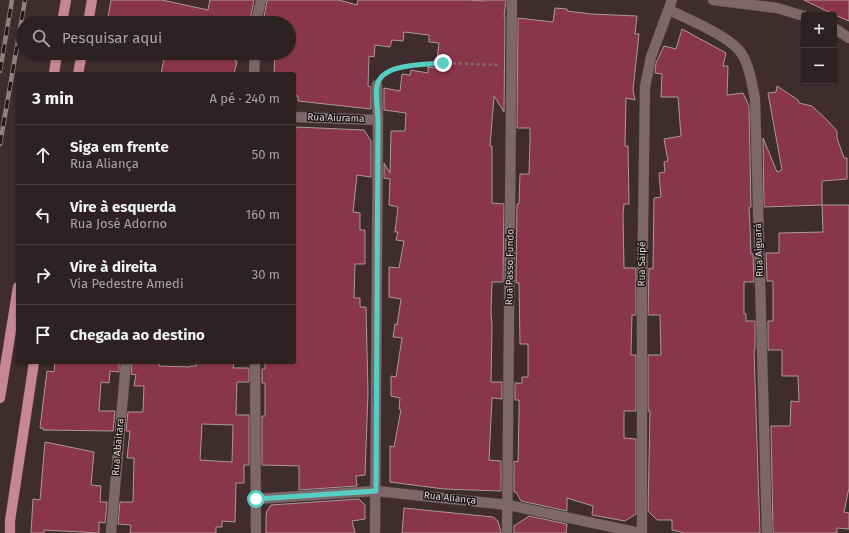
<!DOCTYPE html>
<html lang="pt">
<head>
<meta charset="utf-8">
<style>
  body { margin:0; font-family:"Fira Sans",sans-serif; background:#36292b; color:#f1f3f6 }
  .controls { position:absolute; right:12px; top:12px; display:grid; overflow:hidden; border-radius:4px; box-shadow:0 1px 3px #0004 }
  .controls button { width:36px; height:36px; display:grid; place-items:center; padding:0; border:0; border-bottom:1px solid #493e41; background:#2e2123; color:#f1f3f6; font:20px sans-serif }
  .stop { position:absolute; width:12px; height:12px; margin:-9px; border:3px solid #57cec2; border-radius:50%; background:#fff }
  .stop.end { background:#57cec2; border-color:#fff; box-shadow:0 1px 4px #0008 }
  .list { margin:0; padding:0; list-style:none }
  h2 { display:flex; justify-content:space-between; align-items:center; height:52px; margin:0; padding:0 16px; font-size:17px }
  h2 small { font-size:13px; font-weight:400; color:#a7a3a6 }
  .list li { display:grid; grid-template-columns:26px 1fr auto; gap:12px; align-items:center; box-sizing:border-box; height:60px; padding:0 16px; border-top:1px solid #493e41 }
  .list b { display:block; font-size:15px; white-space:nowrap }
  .list p { margin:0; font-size:13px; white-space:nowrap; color:#a7a3a6 }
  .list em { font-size:13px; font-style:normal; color:#a7a3a6 }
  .icon { flex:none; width:22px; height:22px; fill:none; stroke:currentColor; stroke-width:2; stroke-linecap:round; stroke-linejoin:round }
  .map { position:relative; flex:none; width:849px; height:533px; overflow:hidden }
  .search { position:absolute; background:#2e2123; box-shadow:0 1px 3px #0004; left:16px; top:16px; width:280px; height:44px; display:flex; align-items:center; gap:10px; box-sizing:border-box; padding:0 14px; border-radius:22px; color:#a7a3a6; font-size:15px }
  .panel { position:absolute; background:#2e2123; box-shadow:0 1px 3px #0004; left:16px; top:72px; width:280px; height:292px; border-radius:4px }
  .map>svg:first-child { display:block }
  .building { fill:#89354c; stroke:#ae979b; fill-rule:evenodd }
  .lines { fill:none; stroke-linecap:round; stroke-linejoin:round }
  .street-casing { stroke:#59494c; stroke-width:11 }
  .primary-casing { stroke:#59494c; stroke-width:11 }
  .path { stroke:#7e6e71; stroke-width:2.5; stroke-dasharray:3 3; stroke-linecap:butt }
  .street { stroke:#7d676b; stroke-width:10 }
  .primary { stroke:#c68693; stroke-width:10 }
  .rail-casing { stroke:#8e7f82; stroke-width:4.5 }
  .rail { stroke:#1f1718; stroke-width:3; stroke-dasharray:9; stroke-linecap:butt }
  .route { stroke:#57cec2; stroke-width:5 }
  .labels { text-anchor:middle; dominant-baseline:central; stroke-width:3; stroke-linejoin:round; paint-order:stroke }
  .street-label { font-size:10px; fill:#ded2d4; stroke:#1f1718 }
</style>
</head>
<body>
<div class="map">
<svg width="849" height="533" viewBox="0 0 849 533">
  <rect width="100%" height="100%" fill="#3e2c2f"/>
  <g class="building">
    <path d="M111 0H162L208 10 210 0H254L250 21 243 20V23H107Z"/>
    <path d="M267 0H339L357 5 358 0H468L484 1V0H506L504 17H505L504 112 494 96 490 146H492V203L504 204 503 282H492L491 312 492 325 491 382H502V399L492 398 489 460 501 461V491L444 489 390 482V446L394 447 401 410 399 409 400 398 391 396V376L396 377 402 338 393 337 395 324 397 325 401 299 389 297V267L399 268 404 241 396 240 398 232H395L398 207 389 205 390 179 384 178V163L390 173 391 131H405L406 113 384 110V88L400 91 402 74 410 75 411 70 428 73V67L436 68 439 43 429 42V35L404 32 403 41 392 40 390 47 375 45 374 57 369 56 368 86 371 87V109L298 101V96H294V74H274L275 53H289V23H263Z"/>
    <path d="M804 0H849V21L835 15Z"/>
    <path d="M555 8 567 9V11L591 14 637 16 635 34H639L633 90 635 100 626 98 625 146H628L629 204H624L623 214 624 268H636V315H632L631 352V355H636V411H624V438L636 439V514L625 521 592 515 593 506 567 498V511L521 501 516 492H514V461L518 462 519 416V400H515V383H518L519 384V383H522V377H528V344H520L519 283H516L517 204H519L520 174H529L530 140V128H517L518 18 553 22Z"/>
    <path d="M682 29 726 53 723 66H728L727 95 743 93 749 106 751 207H749L750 226 751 254H753L754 282H744V314H746V321H755V350H754L760 533H685L672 530V520H657L648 511 650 411H648V355H661L660 315H648L649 268 653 269 654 198 661 197 659 173 665 172 664 162 668 161 664 139 681 136 678 97H661L662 74 655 73 656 63 664 46 676 49Z"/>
    <path d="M165 53H236L235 61H237L234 74H161Z"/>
    <path d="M777 86 798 100 799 103 812 106 827 120 837 131V138L844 158H847V179L822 181V205H849V488L844 512 849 513V529L837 528V533H773L771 426H790L791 401 799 402 798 376H782V350H768V321H773V281H767L766 253H779V233L823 232 822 205 764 207 763 138 777 172 782 170 768 93 776 92Z"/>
    <path d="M296 127 364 130 371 141V177L357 175 353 212 360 213V230H365V264H355L354 298H360V307H366L368 393 365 475 356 476 357 486 299 490V466L262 465V416H265V383H262V369H265V362H294V129H296Z"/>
    <path d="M55 362H119V372L110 371 109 383 101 382 99 411H115L113 431 43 430V428H40L47 371 54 372Z"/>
    <path d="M132 362H160L159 366 190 367V366H196L197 362H234L233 368H249V382H237L236 415H249V465H244V483H236L235 522 222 521V527H216V533H130L131 525 118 524 120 502H133L134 458H127L130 431H126L128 412H143L144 386H134L136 375 131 374ZM202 424 233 425 232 462 200 460Z"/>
    <path d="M45 442 94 452 91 485 101 486 100 502H107L105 523 99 522V533L44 530V533H31L33 499 40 500Z"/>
    <path d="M359 499 365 505V519L352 521 355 533H266V516L267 511 271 505Z"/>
    <path d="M404 508 493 517 498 521 501 533H402Z"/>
    <path d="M529 516 567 524 566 533H514V526Z"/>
  </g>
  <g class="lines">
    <defs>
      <g id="street">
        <path d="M713 0 777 8 804 16"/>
        <path d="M669 10C688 19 726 35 739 50 749 62 752 84 755 99L767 533"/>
        <path d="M256 23 261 0"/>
        <path d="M834 28 849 38"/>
        <path d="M254 74 255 53"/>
        <path d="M294 117 378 120"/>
        <path d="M255 362 256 533"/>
        <path d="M256 499 376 491 508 505 640 533"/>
        <path d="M111 533 126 362"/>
        <path d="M375 533 378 120 377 85"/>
        <path d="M507 533 512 0"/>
        <path d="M642 533V300L645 87 651 57 672 0"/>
      </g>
      <g id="primary">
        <path d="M62 23 66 0"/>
        <path d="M88 23 92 0"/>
        <path d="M54 74 57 53"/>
        <path d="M78 74 82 53"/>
        <path d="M0 398 18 287"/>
        <path d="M10 533V521L34 362"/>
      </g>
    </defs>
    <use href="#street" class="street-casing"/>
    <use href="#primary" class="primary-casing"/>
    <path class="path" d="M383 75 394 68 443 63 500 65"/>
    <use href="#street" class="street"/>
    <use href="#primary" class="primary"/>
    <defs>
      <g id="rail">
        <path d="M0 71 12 0"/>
        <path d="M0 144 25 0"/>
      </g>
    </defs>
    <use href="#rail" class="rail-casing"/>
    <use href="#rail" class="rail"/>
  </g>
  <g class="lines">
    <path class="route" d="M256 499 376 491 378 120C378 111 375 94 377 86 381 63 424 65 443 63"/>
  </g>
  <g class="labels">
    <g class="street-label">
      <text transform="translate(336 118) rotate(2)">Rua Aiurama</text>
      <text transform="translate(759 250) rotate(-92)">Rua Aiguará</text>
      <text transform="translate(642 264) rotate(-89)">Rua Saipé</text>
      <text transform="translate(510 267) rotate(-89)">Rua Passo Fundo</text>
      <text transform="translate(118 447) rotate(-85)">Rua Abaitara</text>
      <text transform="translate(450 498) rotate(6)">Rua Aliança</text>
    </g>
  </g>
</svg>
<div class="controls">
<button>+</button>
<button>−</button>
</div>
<div class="stop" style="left:256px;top:499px"></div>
<div class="stop end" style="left:443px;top:63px"></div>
<div class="search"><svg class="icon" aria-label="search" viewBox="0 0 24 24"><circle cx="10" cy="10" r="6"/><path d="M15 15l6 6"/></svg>Pesquisar aqui</div>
<section class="panel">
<h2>3 min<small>A pé · 240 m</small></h2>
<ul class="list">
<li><svg class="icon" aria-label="ahead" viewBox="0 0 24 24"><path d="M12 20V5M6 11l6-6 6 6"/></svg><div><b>Siga em frente</b><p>Rua Aliança</p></div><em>50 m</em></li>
<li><svg class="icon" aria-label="left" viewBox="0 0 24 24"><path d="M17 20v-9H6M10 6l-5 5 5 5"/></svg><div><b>Vire à esquerda</b><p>Rua José Adorno</p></div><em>160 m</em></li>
<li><svg class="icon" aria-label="right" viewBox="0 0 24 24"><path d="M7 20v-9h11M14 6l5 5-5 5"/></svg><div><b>Vire à direita</b><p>Via Pedestre Amedi</p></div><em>30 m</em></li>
<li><svg class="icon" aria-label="arrive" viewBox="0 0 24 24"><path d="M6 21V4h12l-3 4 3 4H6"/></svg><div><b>Chegada ao destino</b></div></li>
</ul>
</section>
</div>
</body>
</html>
